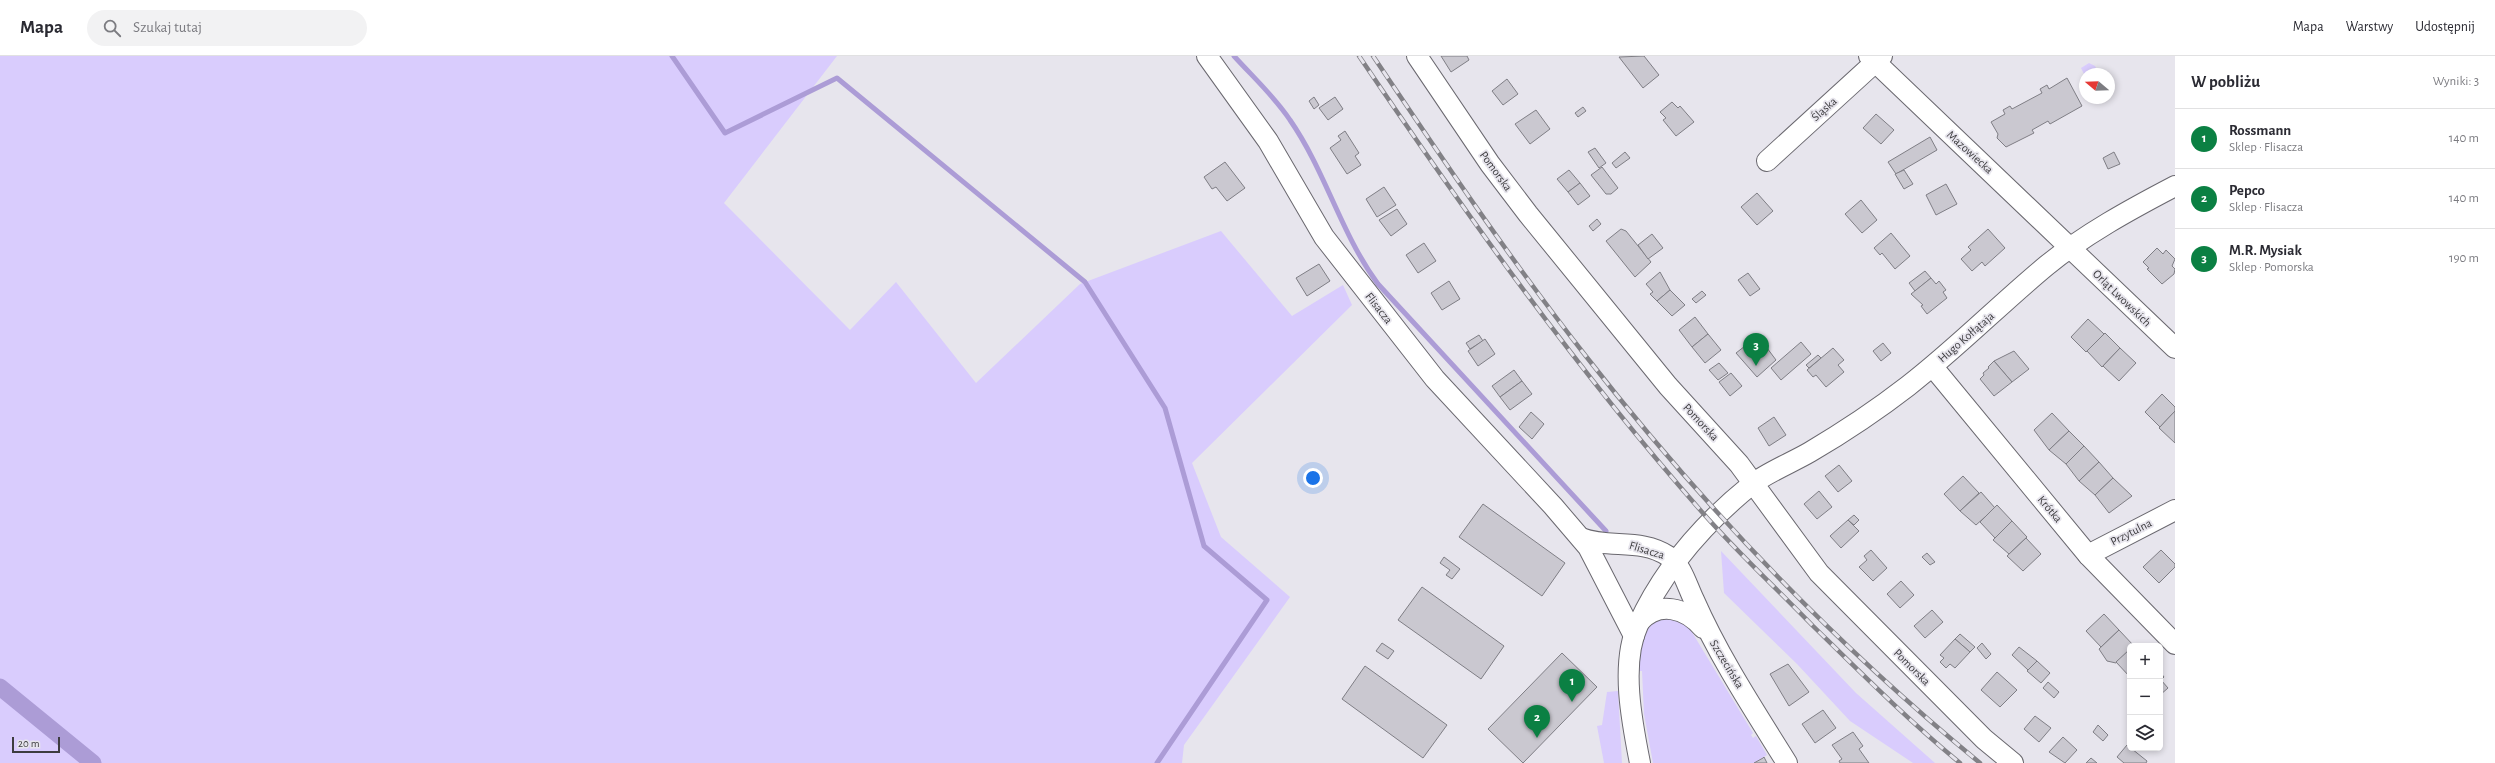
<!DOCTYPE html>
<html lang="pl">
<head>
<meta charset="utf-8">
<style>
  body { margin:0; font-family:"Alegreya Sans",sans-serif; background:#f2f2f3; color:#2b2b33 }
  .controls { position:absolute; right:12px; bottom:12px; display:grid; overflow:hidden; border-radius:6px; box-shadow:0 2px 6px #0003 }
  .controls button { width:36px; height:36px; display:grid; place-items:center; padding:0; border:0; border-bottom:1px solid #e1e1e2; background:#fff; color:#2b2b33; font:20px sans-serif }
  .compass { position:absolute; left:2079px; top:12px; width:36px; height:36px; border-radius:50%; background:#fff; box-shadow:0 2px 6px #0003; rotate:289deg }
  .scale { position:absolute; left:12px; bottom:10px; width:48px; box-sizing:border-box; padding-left:4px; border:2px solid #3d3c3f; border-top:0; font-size:11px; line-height:14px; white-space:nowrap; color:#3d3c3f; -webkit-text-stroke:3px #e7e5ed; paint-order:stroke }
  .you { position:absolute; left:1313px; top:422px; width:14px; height:14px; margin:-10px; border:3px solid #fff; border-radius:50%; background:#1a73e8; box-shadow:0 0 0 6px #1a73e833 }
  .badge { display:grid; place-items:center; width:26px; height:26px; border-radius:50%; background:#0b8043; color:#fff; font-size:13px; font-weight:700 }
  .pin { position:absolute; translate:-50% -33px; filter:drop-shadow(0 1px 2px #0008) }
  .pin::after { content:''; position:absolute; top:21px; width:14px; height:12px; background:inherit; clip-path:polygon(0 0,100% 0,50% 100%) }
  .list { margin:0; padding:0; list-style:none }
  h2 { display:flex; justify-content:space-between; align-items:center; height:52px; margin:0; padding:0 16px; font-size:17px }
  h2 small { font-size:13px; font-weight:400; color:#7c7c81 }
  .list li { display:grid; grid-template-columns:26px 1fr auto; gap:12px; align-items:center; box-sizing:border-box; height:60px; padding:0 16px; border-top:1px solid #e1e1e2 }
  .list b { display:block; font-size:15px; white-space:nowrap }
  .list p { margin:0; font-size:13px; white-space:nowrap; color:#7c7c81 }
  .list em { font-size:13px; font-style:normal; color:#7c7c81 }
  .icon { flex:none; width:22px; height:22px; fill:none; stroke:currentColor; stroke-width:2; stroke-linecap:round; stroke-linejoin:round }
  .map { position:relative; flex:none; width:2175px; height:707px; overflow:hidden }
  header { display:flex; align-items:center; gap:24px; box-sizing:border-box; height:56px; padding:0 20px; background:#fff; border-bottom:1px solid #e1e1e2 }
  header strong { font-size:19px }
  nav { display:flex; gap:22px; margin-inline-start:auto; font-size:14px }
  .search { width:280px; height:36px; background:#f2f2f3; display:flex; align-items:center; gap:10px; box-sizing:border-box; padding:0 14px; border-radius:22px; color:#7c7c81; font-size:15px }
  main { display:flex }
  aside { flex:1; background:#fff }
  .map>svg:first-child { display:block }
  .green { fill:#d9ccfd }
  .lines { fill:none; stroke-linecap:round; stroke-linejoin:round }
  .stream { stroke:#ac9cd6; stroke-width:5 }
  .canal { stroke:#ac9cd6; stroke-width:17 }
  .building { fill:#cac8d0; stroke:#7f7e85 }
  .minor-casing { stroke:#6a686f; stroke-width:22 }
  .minor { stroke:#fff; stroke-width:20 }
  .rail-casing { stroke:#828186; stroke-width:4.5 }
  .rail { stroke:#e7e5ed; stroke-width:3; stroke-dasharray:9; stroke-linecap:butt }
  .labels { text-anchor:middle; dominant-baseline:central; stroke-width:3.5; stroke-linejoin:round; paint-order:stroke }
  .street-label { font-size:12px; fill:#3d3c3f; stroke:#e7e5ed }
</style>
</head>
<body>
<header>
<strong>Mapa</strong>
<div class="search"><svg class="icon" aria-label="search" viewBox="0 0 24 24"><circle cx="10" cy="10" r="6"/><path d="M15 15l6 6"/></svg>Szukaj tutaj</div>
<nav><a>Mapa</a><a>Warstwy</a><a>Udostępnij</a></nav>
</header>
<main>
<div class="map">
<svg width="2175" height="707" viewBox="0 0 2175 707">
  <rect width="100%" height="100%" fill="#e7e5ed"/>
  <g class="green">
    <path d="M0 0H837L724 147 850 274 896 226 976 327 1080 228 1221 175 1292 260 1343 229 1352 249 1192 407 1221 481 1290 541 1184 689 1182 707H0Z"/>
    <path d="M2089 7 2095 10 2099 18 2085 20 2081 12Z"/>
    <path d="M1721 495 1856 637 1935 707H1913L1850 665 1797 608 1724 537Z"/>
    <path d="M1657 563H1684L1753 677 1751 679 1753 682 1756 680 1767 699 1754 707H1653L1644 658 1642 615H1637L1644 575Z"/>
    <path d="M1618 635 1622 707H1604L1597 670 1602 669 1607 636Z"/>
  </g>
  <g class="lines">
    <g class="stream">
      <path d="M672 0 725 77 837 22 1085 226 1165 352 1204 490 1267 544 1157 707"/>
      <path d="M1234 0C1253 21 1275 41 1290 64 1326 116 1341 178 1378 228L1606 475"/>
    </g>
    <path class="canal" d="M0 631 93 707"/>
  </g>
  <g class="building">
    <path d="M1441 0H1467L1469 4 1451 16Z"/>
    <path d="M1644 0 1659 19 1643 32 1619 1Z"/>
    <path d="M2067 22 2082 50 2050 68 2048 65 2032 74 2034 77 2006 91 1997 82 1998 78 1991 66 2005 58 2003 54 2010 50 2012 53 2042 37 2040 33 2047 29 2049 33Z"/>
    <path d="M1507 23 1518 38 1503 49 1492 35Z"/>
    <path d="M1314 41 1319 49 1314 53 1309 45Z"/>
    <path d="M1335 41 1343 53 1328 64 1319 52Z"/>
    <path d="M1672 46 1678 52 1680 50 1694 66 1676 80 1663 64 1666 62 1660 56Z"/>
    <path d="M1583 51 1586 55 1578 61 1575 57Z"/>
    <path d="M1536 54 1550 73 1530 88 1515 68Z"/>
    <path d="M1876 58 1894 74 1881 88 1863 72Z"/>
    <path d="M1345 75 1359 97 1355 100 1361 109 1347 118 1330 92 1341 84 1338 80Z"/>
    <path d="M1930 81 1937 94 1896 118 1888 106Z"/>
    <path d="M1595 92 1606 107 1599 112 1588 96Z"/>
    <path d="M1625 96 1630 102 1616 112 1612 107Z"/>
    <path d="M2114 96 2120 108 2108 113 2103 102Z"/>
    <path d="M1225 106 1245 132 1227 145 1216 131 1212 133 1204 121Z"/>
    <path d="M1602 111 1618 132 1611 138H1606L1591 119Z"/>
    <path d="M1569 114 1580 127 1568 136 1557 123Z"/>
    <path d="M1904 114 1913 128 1904 133 1895 118Z"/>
    <path d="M1580 127 1590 140 1578 149 1568 136Z"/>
    <path d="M1946 128 1957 148 1936 159 1926 139Z"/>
    <path d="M1384 131 1396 149 1377 161 1366 143Z"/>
    <path d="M1757 137 1773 155 1757 169 1741 151Z"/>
    <path d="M1861 144 1877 164 1862 177 1845 158Z"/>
    <path d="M1397 153 1407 168 1391 180 1379 164Z"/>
    <path d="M1597 163 1601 168 1593 175 1589 170Z"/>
    <path d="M1621 173 1626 175 1651 206 1635 221 1606 185Z"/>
    <path d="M1988 173 2005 192 1985 210 1982 206 1972 215 1961 203 1971 194 1968 191Z"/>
    <path d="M1891 177 1910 200 1895 213 1882 197 1880 199 1874 192Z"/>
    <path d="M1652 178 1663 192 1648 203 1638 189Z"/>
    <path d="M1424 187 1436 205 1418 217 1406 199Z"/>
    <path d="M2157 192 2163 198 2166 194 2175 203 2172 210 2175 213 2174 218 2162 228 2147 213 2149 212 2143 206Z"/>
    <path d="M1319 208 1330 225 1307 240 1296 222Z"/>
    <path d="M1925 215 1931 222 1915 235 1909 227Z"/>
    <path d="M1660 216 1670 234 1657 245 1650 238 1653 236 1646 228Z"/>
    <path d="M1748 217 1760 233 1750 240 1738 224Z"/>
    <path d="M1931 222 1936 228 1939 225 1946 234 1943 236 1947 242 1927 258 1921 250 1923 249 1911 238Z"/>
    <path d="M1449 225 1460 243 1442 254 1431 237Z"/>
    <path d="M1670 234 1685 249 1672 260 1657 245Z"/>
    <path d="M1702 235 1706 239 1696 247 1692 243Z"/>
    <path d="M1695 261 1708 278 1692 291 1679 274Z"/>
    <path d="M2088 263 2104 278 2086 296 2071 281Z"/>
    <path d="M2105 277 2120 292 2102 311 2087 295Z"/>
    <path d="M1708 278 1721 294 1705 307 1692 291Z"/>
    <path d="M1479 279 1483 285 1470 293 1466 287Z"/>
    <path d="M1758 280 1776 304 1757 321 1736 297Z"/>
    <path d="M1485 283 1495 298 1478 310 1468 295Z"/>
    <path d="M1801 286 1811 298 1781 324 1771 312Z"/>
    <path d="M1883 287 1891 297 1881 305 1873 295Z"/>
    <path d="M1833 292 1844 304 1838 309 1844 316 1826 331 1816 319 1813 321 1807 314Z"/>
    <path d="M2120 292 2136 307 2119 325 2103 310Z"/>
    <path d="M2014 295 2029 313 2012 326 1994 305Z"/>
    <path d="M1818 299 1821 302 1809 312 1806 309Z"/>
    <path d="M1994 305 2012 326 1994 340 1980 323 1984 319 1983 317 1989 312 1988 311Z"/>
    <path d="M1719 307 1728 317 1718 324 1709 314Z"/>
    <path d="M1514 314 1522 325 1500 341 1492 330Z"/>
    <path d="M1731 317 1742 330 1730 340 1719 326Z"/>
    <path d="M1522 325 1532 338 1510 354 1500 341Z"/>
    <path d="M2162 338 2175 351V355L2160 371 2145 356Z"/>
    <path d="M2175 355V387L2159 372Z"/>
    <path d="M1531 356 1544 368 1532 383 1519 371Z"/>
    <path d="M2052 357 2069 375 2049 394 2034 374Z"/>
    <path d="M1774 361 1786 379 1769 390 1758 372Z"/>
    <path d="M2069 375 2084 390 2066 408 2049 394Z"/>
    <path d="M2084 390 2099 406 2079 425 2066 408Z"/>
    <path d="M2099 406 2113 422 2095 439 2079 425Z"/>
    <path d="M1839 409 1852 425 1838 436 1825 420Z"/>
    <path d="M1963 420 1979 437 1960 455 1944 438Z"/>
    <path d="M2113 422 2132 440 2109 457 2095 439Z"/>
    <path d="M1819 435 1832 451 1817 463 1804 448Z"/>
    <path d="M1981 436 1995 452 1976 469 1960 455Z"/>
    <path d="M1483 448 1565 507 1542 540 1459 481Z"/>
    <path d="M1997 449 2012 465 1995 482 1980 466Z"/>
    <path d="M1854 459 1859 464 1854 469 1848 464Z"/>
    <path d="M1848 464 1859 475 1841 492 1830 480Z"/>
    <path d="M2012 465 2027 481 2009 498 1993 484Z"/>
    <path d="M2026 482 2041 498 2023 515 2007 500Z"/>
    <path d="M1871 494 1887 512 1873 525 1859 511 1867 504 1864 500Z"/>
    <path d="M2161 494 2175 508V511L2159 527 2143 511Z"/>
    <path d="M1927 497 1935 506 1930 509 1922 501Z"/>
    <path d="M1444 501 1460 513 1452 523 1446 519 1450 514 1440 507Z"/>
    <path d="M1901 525 1914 539 1900 552 1887 538Z"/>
    <path d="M1422 531 1504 590 1481 623 1398 564Z"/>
    <path d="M1932 554 1943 566 1925 582 1914 570Z"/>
    <path d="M2104 558 2119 574 2101 591 2086 575Z"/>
    <path d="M2119 574 2134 590H2130V593L2116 607 2107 605 2099 593Z"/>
    <path d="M1960 578 1975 591 1970 596 1955 583Z"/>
    <path d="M1955 583 1970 596 1955 612 1950 608 1946 612 1940 606 1944 602 1940 599Z"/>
    <path d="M1382 587 1394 595 1388 603 1376 595Z"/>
    <path d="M1982 587 1991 598 1986 603 1977 592Z"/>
    <path d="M2019 591 2037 605 2028 614 2012 599Z"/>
    <path d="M2130 593V621L2116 606Z"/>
    <path d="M1562 597 1597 631 1523 707 1488 673Z"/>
    <path d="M2037 605 2050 617 2041 627 2027 615Z"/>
    <path d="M1788 608 1809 636 1789 650 1770 618Z"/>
    <path d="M1365 610 1447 669 1423 702 1342 643Z"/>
    <path d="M1997 616 2017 634 2000 651 1981 634Z"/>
    <path d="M2160 616 2164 621 2161 624 2168 632 2160 639Z"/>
    <path d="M2048 626 2059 636 2054 642 2043 632Z"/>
    <path d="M1823 654 1836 672 1815 687 1802 668Z"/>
    <path d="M2035 660 2051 672 2039 686 2024 673Z"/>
    <path d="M2098 669 2108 679 2103 685 2093 676Z"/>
    <path d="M1853 676 1863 690 1859 693 1869 707H1840L1839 705 1842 703 1832 689Z"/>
    <path d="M2063 681 2077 694 2065 707 2049 696Z"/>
    <path d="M2127 689 2147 705 2146 707H2124L2117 701Z"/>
    <path d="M1764 701 1767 707H1754L1763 702Z"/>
    <path d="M2091 702 2097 707H2086Z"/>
  </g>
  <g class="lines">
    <defs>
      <g id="minor">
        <path d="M1207 0 1268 85 1324 181 1435 323 1553 450 1588 491 1634 580"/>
        <path d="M1417 0 1490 108 1528 158 1668 330 1739 408 1819 517 1984 683 2013 707"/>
        <path d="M1869 0 2175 292"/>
        <path d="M1767 105 1882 0"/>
        <path d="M1933 311 2088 499 2175 588"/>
        <path d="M1581 482C1609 493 1641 482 1668 500 1682 509 1687 530 1694 544 1719 601 1754 654 1787 707"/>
        <path d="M2088 499 2175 454"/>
        <path d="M1639 566C1659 544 1686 552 1703 572"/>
        <path d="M1640 707C1632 667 1620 607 1638 569 1663 514 1704 467 1751 429 1766 417 1793 406 1810 396 1844 376 1877 354 1908 330 1957 292 1999 249 2046 210 2085 178 2131 153 2175 130"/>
      </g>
    </defs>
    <use href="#minor" class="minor-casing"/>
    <use href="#minor" class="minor"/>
    <defs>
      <g id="rail">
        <path d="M1359 0C1466 158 1576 313 1702 456 1737 496 1776 532 1813 570 1861 617 1909 665 1960 707"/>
        <path d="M1373 0C1441 101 1510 203 1585 299 1701 448 1834 587 1980 707"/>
      </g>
    </defs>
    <use href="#rail" class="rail-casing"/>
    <use href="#rail" class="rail"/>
  </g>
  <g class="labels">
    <g class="street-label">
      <text transform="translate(1824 53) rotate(-42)">Śląska</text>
      <text transform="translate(1970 96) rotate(42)">Mazowiecka</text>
      <text transform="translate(1496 115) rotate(54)">Pomorska</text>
      <text transform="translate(2122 242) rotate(44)">Orląt Lwowskich</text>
      <text transform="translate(1379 252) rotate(52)">Flisacza</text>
      <text transform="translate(1966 281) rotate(-41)">Hugo Kołłątaja</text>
      <text transform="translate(1701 366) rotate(47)">Pomorska</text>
      <text transform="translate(2050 453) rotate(50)">Krótka</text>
      <text transform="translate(2131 476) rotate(-27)">Przytulna</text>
      <text transform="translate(1647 494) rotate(17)">Flisacza</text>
      <text transform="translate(1727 608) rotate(59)">Szczecińska</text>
      <text transform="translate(1912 611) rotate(45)">Pomorska</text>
    </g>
  </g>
</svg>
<div class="controls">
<button>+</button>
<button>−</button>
<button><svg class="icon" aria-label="layers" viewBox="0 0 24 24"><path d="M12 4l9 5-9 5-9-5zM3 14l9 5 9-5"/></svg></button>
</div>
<svg class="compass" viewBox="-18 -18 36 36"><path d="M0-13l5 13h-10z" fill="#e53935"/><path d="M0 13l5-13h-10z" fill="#7c7c81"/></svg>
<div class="scale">20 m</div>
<div class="you"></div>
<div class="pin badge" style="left:1572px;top:646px">1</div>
<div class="pin badge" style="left:1537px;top:682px">2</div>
<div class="pin badge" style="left:1756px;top:310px">3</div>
</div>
<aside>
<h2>W pobliżu<small>Wyniki: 3</small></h2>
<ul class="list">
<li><span class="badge">1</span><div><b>Rossmann</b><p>Sklep · Flisacza</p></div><em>140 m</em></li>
<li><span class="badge">2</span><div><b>Pepco</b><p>Sklep · Flisacza</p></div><em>140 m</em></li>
<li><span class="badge">3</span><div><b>M.R. Mysiak</b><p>Sklep · Pomorska</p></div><em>190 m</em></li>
</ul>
</aside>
</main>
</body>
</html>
